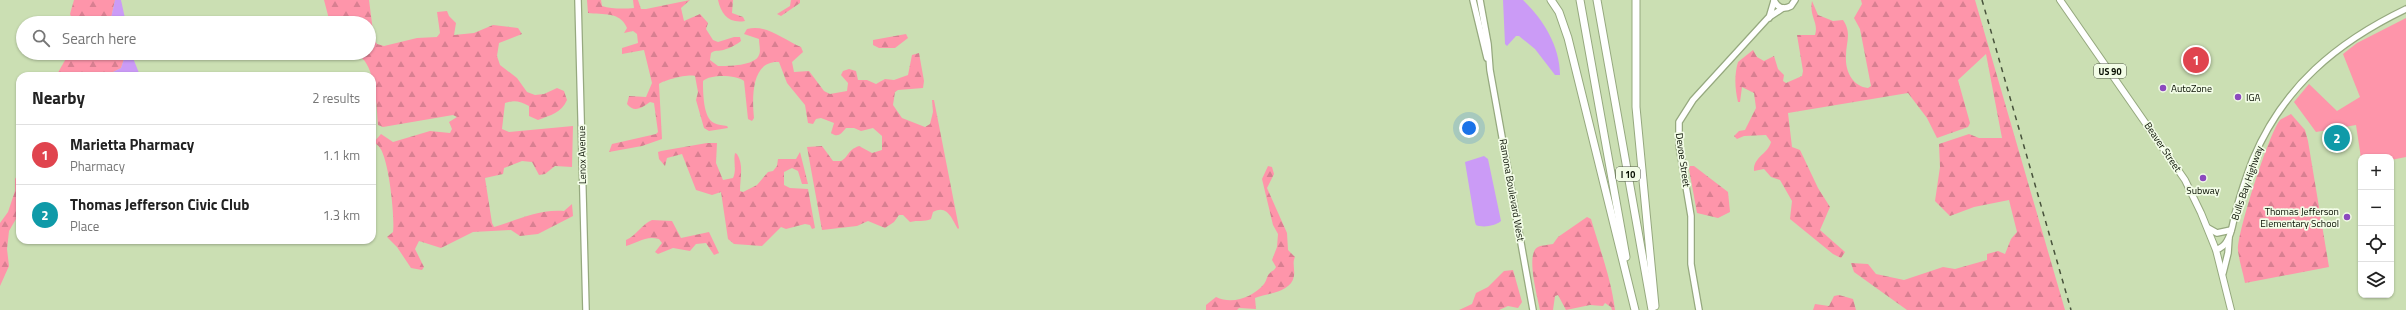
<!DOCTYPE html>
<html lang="en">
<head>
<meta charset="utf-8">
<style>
  body { margin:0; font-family:"Titillium Web",sans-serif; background:#f6f6f6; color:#222 }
  .controls { position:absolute; right:12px; bottom:12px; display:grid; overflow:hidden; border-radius:8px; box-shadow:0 1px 3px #0004 }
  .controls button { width:36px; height:36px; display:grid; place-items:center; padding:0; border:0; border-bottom:1px solid #e0e0e0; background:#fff; color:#222; font:20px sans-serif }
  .you { position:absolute; left:1469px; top:128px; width:14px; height:14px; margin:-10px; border:3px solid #fff; border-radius:50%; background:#1a73e8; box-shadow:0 0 0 6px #1a73e833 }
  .badge { display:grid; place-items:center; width:26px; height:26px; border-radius:50%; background:#8c4abe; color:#fff; font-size:13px; font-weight:700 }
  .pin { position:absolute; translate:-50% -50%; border:2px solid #fff; box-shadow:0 1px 4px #0006 }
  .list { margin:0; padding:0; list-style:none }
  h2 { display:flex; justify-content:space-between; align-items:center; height:52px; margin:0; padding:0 16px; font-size:17px }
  h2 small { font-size:13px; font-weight:400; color:#767676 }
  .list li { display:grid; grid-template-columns:26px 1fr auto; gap:12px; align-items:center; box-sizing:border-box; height:60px; padding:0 16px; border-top:1px solid #e0e0e0 }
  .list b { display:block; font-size:15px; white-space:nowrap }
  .list p { margin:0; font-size:13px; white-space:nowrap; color:#767676 }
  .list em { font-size:13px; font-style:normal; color:#767676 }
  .icon { flex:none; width:22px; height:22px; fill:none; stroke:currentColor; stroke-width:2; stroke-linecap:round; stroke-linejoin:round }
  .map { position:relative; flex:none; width:2406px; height:310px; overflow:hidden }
  .search { position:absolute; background:#fff; box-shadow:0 1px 3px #0004; left:16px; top:16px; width:360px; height:44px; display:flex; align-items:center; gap:10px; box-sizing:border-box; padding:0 14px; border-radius:22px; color:#767676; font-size:15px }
  .panel { position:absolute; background:#fff; box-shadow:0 1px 3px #0004; left:16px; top:72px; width:360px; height:172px; border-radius:12px }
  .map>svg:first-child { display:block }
  .green { fill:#fe95aa }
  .forest { fill:url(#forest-firs) }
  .water { fill:#cb9bf6 }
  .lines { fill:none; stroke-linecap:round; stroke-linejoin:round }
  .secondary-casing { stroke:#96a97f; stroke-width:8 }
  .primary-casing { stroke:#96a97f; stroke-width:8 }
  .highway-casing { stroke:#96a97f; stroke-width:9 }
  .secondary { stroke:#fff; stroke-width:5.5 }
  .primary { stroke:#fff; stroke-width:6 }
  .highway { stroke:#fff; stroke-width:7 }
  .rail { stroke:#48533c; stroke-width:1.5; stroke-dasharray:5 5; stroke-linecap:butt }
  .poi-dot { fill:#8c4abe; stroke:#f2fce6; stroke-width:1.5 }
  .labels { text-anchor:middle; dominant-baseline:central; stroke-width:3.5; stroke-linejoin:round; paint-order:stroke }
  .shield { fill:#f2fce6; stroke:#4e5646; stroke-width:1 }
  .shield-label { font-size:9px; font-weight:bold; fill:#080f02 }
  .poi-label { font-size:10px; fill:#080f02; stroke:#f2fce6; text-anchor:start }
  .street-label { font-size:10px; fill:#080f02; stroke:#f2fce6 }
</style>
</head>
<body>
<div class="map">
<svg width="2406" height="310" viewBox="0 0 2406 310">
  <defs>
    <pattern id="forest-firs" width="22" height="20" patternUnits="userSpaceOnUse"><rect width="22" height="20" fill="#fe95aa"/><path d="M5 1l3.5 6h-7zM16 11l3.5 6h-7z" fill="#d87f91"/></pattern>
  </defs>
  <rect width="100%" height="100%" fill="#cbdfb3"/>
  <path class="green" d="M2406 18V157L2391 160V157L2361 158 2356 125 2316 132 2294 102 2309 84 2337 111 2360 97 2343 54 2357 43Z"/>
  <g class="forest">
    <path d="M74 0H115L110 23H74L70 14Z"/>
    <path d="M324 0H369L374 39 377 44 384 46 417 38 437 37 440 33 437 12 447 11 449 16 456 23 454 35 474 33 493 25 518 28 522 34 499 43 497 56 500 65 517 78 527 92 535 95 544 94 557 88 564 91 567 100C561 113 551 115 538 120L529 116V106C520 101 514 100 505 103L502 129 509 132 573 126 572 167 555 166 545 174 539 175 532 162 522 161 504 168 503 174 485 178 492 223 494 227C518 220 538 209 564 211L572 204 573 216 538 234 520 236 511 230 473 232 441 248 419 241 415 249 424 267 422 270 411 268 397 247 387 237 393 232C395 218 389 160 380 148 379 146 376 144 374 142L381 134 393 142 430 131 450 133 452 129 449 122 457 117 453 115 383 127 378 125C377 108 375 64 359 56 352 52 343 56 335 53H369V23H330Z"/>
    <path d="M587 0H601L602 6C611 9 624 9 634 8L633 0H638L641 9H646L690 0 681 8 684 21 700 14 708 23 706 29 713 40 718 42 734 37H740L741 41C737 44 731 48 726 49 721 52 716 49 711 53L710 60 718 66C728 66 755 66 759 55 761 51 759 44 759 39L744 34 747 29C767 24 782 39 801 47L803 52 792 62 794 72 809 71 824 91 830 94 847 91 848 83 841 75 843 71 849 69 856 71 858 80H867L876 84 885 79 894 80 908 75 912 55 919 53 924 81 923 88 898 90 895 92 893 105 902 118 925 127 930 124 933 112 932 100H934L959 228 958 229C952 220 948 204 933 212L931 219C924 222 918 220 910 222L903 215H899L894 222 885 228 868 221 857 226 822 230 807 147 822 146 833 161H841C849 157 847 150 859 146L872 153 882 150V136L873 128 861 131 854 128H846C841 134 838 138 831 133L834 123 821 118 816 119 813 124 808 123 805 105 787 83 779 62C751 60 752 98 754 118L752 121 748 119 744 81C736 75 711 74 703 81 703 92 703 118 714 123 718 125 723 125 727 126L728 128 709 131 704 128 696 100 698 92 695 76C687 74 665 80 659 84L662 139 642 146 609 152 612 144 656 134 658 132 654 103 650 102C642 108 634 113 627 104L629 96 646 97 652 83 644 50 622 54V48L638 43 637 34 633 31 624 33 627 28C620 11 603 15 588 13Z"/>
    <path d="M718 0H733L732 13 743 17 745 21C729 24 721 14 718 0Z"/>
    <path d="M791 0H800V3L781 16 777 14 790 6Z"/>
    <path d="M1861 0H1975L2065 310H1907L1854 272 1851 263 1868 264 1876 274 1904 280 1943 267 1955 269 1987 260V254L1998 251 2005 254 2011 239 2017 232 2009 200 1974 207 1950 216 1935 201 1940 167 1939 144 1969 134 1979 138H2002L1986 54 1958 80 1970 123 1968 127 1937 138 1927 118 1908 93 1788 113 1792 147 1800 150 1818 188 1830 207 1820 230 1845 252 1841 258 1833 254 1790 219 1792 201 1780 180 1771 177 1764 169 1754 171C1753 157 1768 154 1771 142L1766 135 1744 136 1737 139 1734 136 1739 131 1745 130 1756 108 1754 93 1742 87 1740 102H1738C1735 89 1734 76 1738 62L1753 50 1757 57 1764 61 1774 56 1778 69 1784 75 1783 81 1786 83 1802 76 1803 71 1797 35H1815C1819 22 1809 17 1812 1L1818 15 1833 21 1843 20C1852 33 1846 42 1846 56 1845 72 1853 86 1868 88L1871 86 1860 29 1854 18 1862 4Z"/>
    <path d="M906 34 908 38 895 48H879L873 45V40Z"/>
    <path d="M73 53H121L124 59 121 68 105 76H56L68 55Z"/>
    <path d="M2291 114 2305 130 2308 141 2329 267 2245 283C2243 272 2239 261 2238 250 2237 233 2269 133 2280 120 2282 118 2288 116 2291 114Z"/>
    <path d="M707 143H717L716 163 723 180 733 178C737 169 733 162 735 153L737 154C744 165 740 178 740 191L743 192 757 185 768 172 773 171 777 166 778 159H796L800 152 808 184H802L798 171 792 168 784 172V185L790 188 808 189 815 228 812 229 810 225 805 224 786 229 781 227 762 246 734 244 728 239 721 192 712 195 696 190 682 154 667 158 665 166 659 159 658 152 661 151Z"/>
    <path d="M1268 166 1272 167 1274 174 1267 188 1287 233 1288 250 1295 257C1292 263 1295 269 1294 276 1291 293 1267 293 1255 298L1256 309 1239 308 1237 310H1206V305L1216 297C1233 305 1253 297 1264 284 1267 280 1267 275 1270 273 1273 270 1274 271 1276 267L1272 260 1277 247 1278 234 1273 225 1262 179Z"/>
    <path d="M1690 166H1694L1728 192 1730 212 1718 218 1697 213 1689 169Z"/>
    <path d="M20 171V212L9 231 7 249 9 266 0 286V223L8 212 15 191V179Z"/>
    <path d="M1587 217 1591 219C1600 250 1611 278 1615 310H1612L1611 307 1605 303 1603 306 1590 305 1566 310 1558 295 1555 296 1553 310H1540C1538 299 1525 253 1538 247 1542 245 1549 245 1553 244L1558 237Z"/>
    <path d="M652 220 672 221 681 238 709 232 719 253 714 255 706 243 696 244 690 251 673 248 658 254 655 252 662 243 659 239C646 235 637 243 626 246V240C637 235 641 225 652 220Z"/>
    <path d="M1513 270 1522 302 1518 308 1508 306 1499 310H1459L1472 304 1476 293 1488 287 1504 271Z"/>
    <path d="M1839 295 1853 299 1856 310H1813L1815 304 1829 306 1834 296Z"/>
  </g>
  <g class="water">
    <path d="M115 0H121L126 23H110Z"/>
    <path d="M1503 0H1523C1543 19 1560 46 1560 75H1555L1535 49 1519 36H1516L1507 46 1505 44Z"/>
    <path d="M121 53H131L139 73 138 75 105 76 121 68 124 59Z"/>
    <path d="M1484 156 1488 159 1501 221C1495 226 1483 228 1476 225L1475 222 1465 162Z"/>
  </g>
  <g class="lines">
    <defs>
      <g id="secondary">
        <path d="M578 0 586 310"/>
        <path d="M1473 0 1487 58"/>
        <path d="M1480 0 1488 44 1490 70 1533 310"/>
        <path d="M1774 0C1777 8 1784 10 1791 6L1795 0"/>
        <path d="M1769 18 1774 1"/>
        <path d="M2208 228 2217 233 2231 230"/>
        <path d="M2216 250C2221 248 2225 245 2227 241 2232 233 2233 222 2235 214 2240 196 2246 177 2253 159 2283 87 2337 42 2406 9"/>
        <path d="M2223 273 2228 253 2229 238"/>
        <path d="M1699 310 1691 264V216L1679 145V122L1693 100 1768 18 1783 8"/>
      </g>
      <path id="primary" d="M2060 0 2185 180 2201 213 2216 250 2231 310"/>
      <g id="highway">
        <path d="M1551 0 1559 12 1568 38 1635 310"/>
        <path d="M1580 0 1626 257"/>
        <path d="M1597 0 1652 310"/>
        <path d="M1636 0V107L1655 306"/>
      </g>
    </defs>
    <use href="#secondary" class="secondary-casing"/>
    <use href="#primary" class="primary-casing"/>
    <use href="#highway" class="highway-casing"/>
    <use href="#secondary" class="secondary"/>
    <use href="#primary" class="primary"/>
    <use href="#highway" class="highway"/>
    <path class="rail" d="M1982 0 2071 310"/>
  </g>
  <g class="poi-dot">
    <circle cx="2163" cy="88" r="4"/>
    <circle cx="2238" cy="97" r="4"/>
    <circle cx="2203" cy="178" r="4"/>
    <circle cx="2347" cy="217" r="4"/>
  </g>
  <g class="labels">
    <g class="shield">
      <rect x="2094" y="64" width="32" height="14" rx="3"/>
      <rect x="1616" y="167" width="24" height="14" rx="3"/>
    </g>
    <g class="shield-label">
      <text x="2110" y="71">US 90</text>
      <text x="1628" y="174">I 10</text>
    </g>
    <g class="poi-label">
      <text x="2171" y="88">AutoZone</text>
      <text x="2246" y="97">IGA</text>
      <text x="2203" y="190" text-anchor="middle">Subway</text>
      <text x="2339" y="211" text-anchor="end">Thomas Jefferson<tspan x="2339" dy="12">Elementary School</tspan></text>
    </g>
    <g class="street-label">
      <text transform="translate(2163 147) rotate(56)">Beaver Street</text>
      <text transform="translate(582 155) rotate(-91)">Lenox Avenue</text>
      <text transform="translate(1683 160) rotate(82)">Devoe Street</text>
      <text transform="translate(2247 183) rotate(-71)">Bulls Bay Highway</text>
      <text transform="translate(1512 190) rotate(80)">Ramona Boulevard West</text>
    </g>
  </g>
</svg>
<div class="controls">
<button>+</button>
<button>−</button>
<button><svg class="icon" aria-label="locate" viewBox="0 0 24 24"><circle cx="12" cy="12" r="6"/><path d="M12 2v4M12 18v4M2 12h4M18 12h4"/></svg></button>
<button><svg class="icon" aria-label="layers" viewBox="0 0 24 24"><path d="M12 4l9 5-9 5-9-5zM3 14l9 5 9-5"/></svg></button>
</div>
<div class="you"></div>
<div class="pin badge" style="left:2196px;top:60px;background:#e0444e">1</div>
<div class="pin badge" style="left:2337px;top:138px;background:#0f9aa8">2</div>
<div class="search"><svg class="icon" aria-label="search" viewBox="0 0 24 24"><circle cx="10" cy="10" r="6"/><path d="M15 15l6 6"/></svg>Search here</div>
<section class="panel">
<h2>Nearby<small>2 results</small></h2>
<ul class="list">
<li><span class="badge" style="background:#e0444e">1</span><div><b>Marietta Pharmacy</b><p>Pharmacy</p></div><em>1.1 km</em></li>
<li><span class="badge" style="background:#0f9aa8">2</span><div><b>Thomas Jefferson Civic Club</b><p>Place</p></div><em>1.3 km</em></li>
</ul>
</section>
</div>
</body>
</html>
